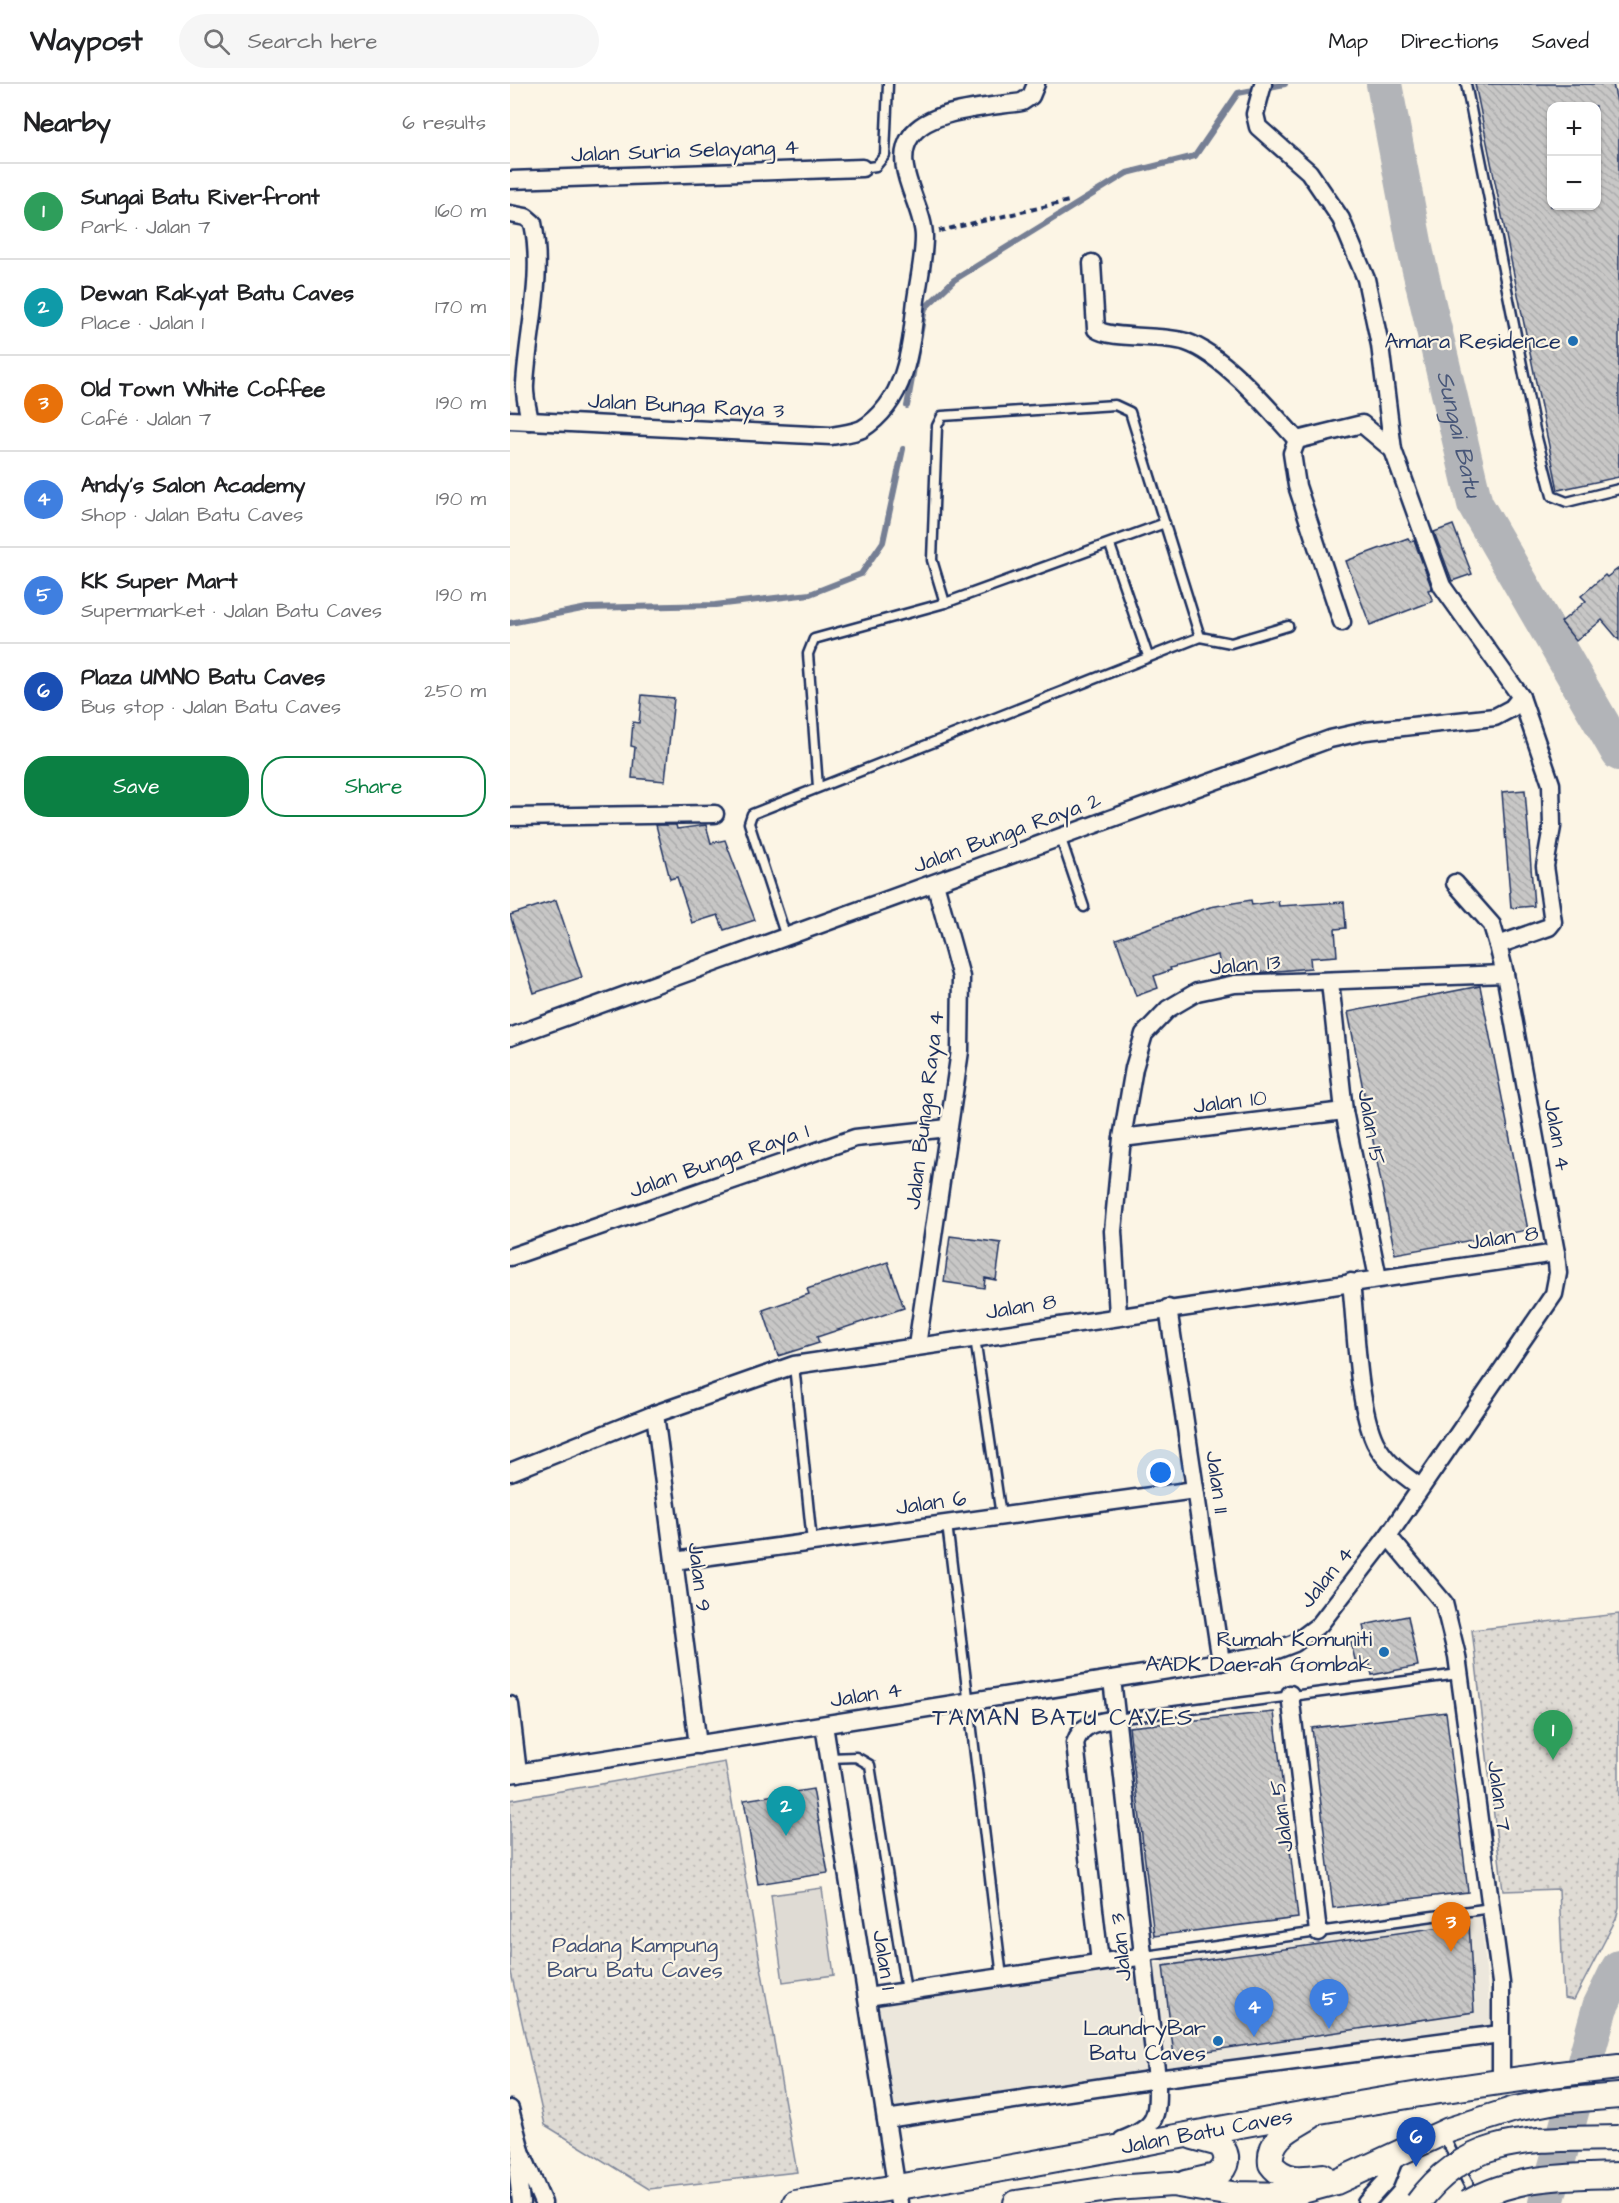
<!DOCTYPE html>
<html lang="en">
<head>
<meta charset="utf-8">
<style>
  body { margin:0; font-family:"Architects Daughter",sans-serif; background:#f6f6f6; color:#202124 }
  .controls { position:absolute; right:18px; top:18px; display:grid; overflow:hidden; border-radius:12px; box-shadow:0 2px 4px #0004 }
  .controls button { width:54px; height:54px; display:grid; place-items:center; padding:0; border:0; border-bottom:2px solid #e0e0e0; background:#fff; color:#202124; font:30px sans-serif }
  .you { position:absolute; left:651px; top:1389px; width:21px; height:21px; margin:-15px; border:4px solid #fff; border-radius:50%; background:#1a73e8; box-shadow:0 0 0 9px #1a73e833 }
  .badge { display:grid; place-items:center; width:39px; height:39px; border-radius:50%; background:#0b8043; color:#fff; font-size:20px; font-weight:700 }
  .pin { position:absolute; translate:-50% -50px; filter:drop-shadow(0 2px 3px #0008) }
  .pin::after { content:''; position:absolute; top:32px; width:21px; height:18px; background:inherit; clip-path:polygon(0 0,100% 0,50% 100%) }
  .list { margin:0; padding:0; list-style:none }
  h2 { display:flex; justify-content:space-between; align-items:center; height:78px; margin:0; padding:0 24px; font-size:26px }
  h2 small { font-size:20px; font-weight:400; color:#757577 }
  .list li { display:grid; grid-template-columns:39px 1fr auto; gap:18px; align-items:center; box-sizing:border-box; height:96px; padding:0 24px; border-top:2px solid #e0e0e0 }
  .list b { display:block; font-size:22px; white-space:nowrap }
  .list p { margin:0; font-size:20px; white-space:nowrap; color:#757577 }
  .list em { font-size:20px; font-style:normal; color:#757577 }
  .actions { display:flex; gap:12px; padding:18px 24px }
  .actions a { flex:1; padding:14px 0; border:2px solid #0b8043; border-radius:24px; text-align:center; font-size:21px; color:#0b8043 }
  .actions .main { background:#0b8043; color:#fff }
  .icon { flex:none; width:33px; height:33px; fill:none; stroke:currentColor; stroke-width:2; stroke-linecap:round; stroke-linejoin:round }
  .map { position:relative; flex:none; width:1109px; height:2119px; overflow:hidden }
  header { display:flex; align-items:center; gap:36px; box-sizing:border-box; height:84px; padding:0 30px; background:#fff; border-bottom:2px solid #e0e0e0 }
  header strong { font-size:28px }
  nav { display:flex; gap:33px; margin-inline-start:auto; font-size:21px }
  .search { width:420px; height:54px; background:#f6f6f6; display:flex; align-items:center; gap:15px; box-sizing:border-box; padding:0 21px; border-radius:33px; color:#757577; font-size:22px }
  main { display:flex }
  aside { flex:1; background:#fff }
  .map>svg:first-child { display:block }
  .built { fill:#ece7dc }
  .grass { fill:#dfdbd4; stroke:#7d8599; stroke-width:1.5 }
  .park { fill:url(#park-dots); stroke:#7d8599; stroke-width:1.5 }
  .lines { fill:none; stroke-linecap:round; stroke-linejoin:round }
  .stream { stroke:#767f94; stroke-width:6 }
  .river { stroke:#b2b4b8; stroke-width:36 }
  .building { fill:url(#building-back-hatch); stroke:#1b2f5e; stroke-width:1.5; fill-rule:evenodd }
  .lane-casing { stroke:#1b2f5e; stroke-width:13 }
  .street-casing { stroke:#1b2f5e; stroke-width:21 }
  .secondary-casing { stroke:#1b2f5e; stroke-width:28 }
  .path { stroke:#1b2f5e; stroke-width:4; stroke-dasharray:6 4.5; stroke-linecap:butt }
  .lane { stroke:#fcf5e5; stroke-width:8 }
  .street { stroke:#fcf5e5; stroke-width:16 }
  .secondary { stroke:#fcf5e5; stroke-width:24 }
  .secondary-bridge-casing { stroke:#1b2f5e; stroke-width:28; stroke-linecap:butt }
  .secondary-bridge { stroke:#fcf5e5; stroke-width:24 }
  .poi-dot { fill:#1f6fb2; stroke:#fcf5e5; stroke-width:2 }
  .labels { text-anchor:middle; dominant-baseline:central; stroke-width:4.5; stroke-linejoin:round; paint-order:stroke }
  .street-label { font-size:22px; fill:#1b2f5e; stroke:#fcf5e5 }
  .poi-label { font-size:22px; fill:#1b2f5e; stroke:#fcf5e5; text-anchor:end }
  .park-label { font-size:22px; fill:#425176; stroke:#fcf5e5 }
  .water-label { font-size:24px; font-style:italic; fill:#485779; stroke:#fcf5e5 }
  .neighbourhood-label { font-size:24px; letter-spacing:1.5px; fill:#1b2f5e; stroke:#fcf5e5 }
</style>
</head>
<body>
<header>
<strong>Waypost</strong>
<div class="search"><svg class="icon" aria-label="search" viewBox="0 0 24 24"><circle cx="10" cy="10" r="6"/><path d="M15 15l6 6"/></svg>Search here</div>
<nav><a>Map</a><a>Directions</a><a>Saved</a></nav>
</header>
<main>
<aside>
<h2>Nearby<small>6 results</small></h2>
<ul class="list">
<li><span class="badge" style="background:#2e9e5b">1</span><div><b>Sungai Batu Riverfront</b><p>Park · Jalan 7</p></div><em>160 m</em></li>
<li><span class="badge" style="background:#0f9aa8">2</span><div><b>Dewan Rakyat Batu Caves</b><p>Place · Jalan 1</p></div><em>170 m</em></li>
<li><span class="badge" style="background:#e8710a">3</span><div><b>Old Town White Coffee</b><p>Café · Jalan 7</p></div><em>190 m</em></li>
<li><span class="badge" style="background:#3f7fe0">4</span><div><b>Andy's Salon Academy</b><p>Shop · Jalan Batu Caves</p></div><em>190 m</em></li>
<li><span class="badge" style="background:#3f7fe0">5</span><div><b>KK Super Mart</b><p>Supermarket · Jalan Batu Caves</p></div><em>190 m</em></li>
<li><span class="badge" style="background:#1a4fb4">6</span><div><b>Plaza UMNO Batu Caves</b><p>Bus stop · Jalan Batu Caves</p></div><em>250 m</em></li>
</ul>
<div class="actions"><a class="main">Save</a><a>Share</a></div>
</aside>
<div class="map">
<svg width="1109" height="2119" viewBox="0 0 1109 2119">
  <defs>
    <pattern id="park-dots" width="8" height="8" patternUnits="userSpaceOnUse" patternTransform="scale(1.5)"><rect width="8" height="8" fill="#dfdbd4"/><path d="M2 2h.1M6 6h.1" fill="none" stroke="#bfbcb8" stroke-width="1.8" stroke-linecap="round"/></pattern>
    <pattern id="building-back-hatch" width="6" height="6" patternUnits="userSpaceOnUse" patternTransform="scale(1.5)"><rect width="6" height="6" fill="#c8c7c6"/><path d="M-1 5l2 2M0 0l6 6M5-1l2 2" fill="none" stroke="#ababac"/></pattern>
  </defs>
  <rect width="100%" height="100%" fill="#fcf5e5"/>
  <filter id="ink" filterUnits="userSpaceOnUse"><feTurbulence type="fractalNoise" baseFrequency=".0167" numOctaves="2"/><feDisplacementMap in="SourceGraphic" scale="12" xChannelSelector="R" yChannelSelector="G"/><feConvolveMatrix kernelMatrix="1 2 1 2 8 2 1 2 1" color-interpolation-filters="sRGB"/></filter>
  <g filter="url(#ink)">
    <path class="built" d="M971 1831 981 1942 382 2027 366 1921Z"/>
    <path class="grass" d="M312 1804 324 1891 273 1898 261 1811Z"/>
    <g class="park">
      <path d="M1109 1530V1823L1106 1835 1064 1916 1054 1914 1049 1805 993 1807 962 1546Z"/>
      <path d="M215 1678 287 2088 139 2105 35 2041 0 1884V1716Z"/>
    </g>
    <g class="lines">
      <g class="stream">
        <path d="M397 322 415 224 444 196 617 89 685 72 728 9 775 0"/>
        <path d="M0 539 77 524 205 521 300 510 351 490 373 458 393 365"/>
      </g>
      <g class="river">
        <path id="s1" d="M874 0 906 169 965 420 1109 669"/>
        <path d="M1036 2119 1090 1923 1109 1884"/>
      </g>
    </g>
    <g class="building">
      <path d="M965 0H1103L1109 27V393L1048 406ZM1041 22H1086V122H1041Z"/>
      <path d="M943 441 962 490 942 497 924 448Z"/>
      <path d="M898 454 900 457 904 456 922 505 918 506 923 517 860 541 836 477Z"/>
      <path d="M1109 484V556L1092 536 1066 557 1051 538 1076 517 1071 512 1095 491 1097 493Z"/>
      <path d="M132 611 164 614 155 697 122 694 125 663 121 662 123 638 129 639Z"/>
      <path d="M1015 706 1024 822 1001 824 992 708Z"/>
      <path d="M146 741H166L167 745 196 741 201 759 215 756 245 836 214 846 208 831 182 839 167 793 160 795Z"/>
      <path d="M46 816 72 893 24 909 0 831Z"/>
      <path d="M741 816 742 821 768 817 769 822 834 818 836 844 825 845 827 872 800 874 801 884 712 892 708 871 660 884 661 886 644 892 648 904 626 912 606 855 700 823Z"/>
      <path d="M970 902 1018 1146 885 1170 838 928Z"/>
      <path d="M440 1152 491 1159 486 1196 475 1194 474 1204 434 1198Z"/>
      <path d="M378 1178 394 1224 307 1253 309 1259 268 1272 253 1226 299 1210 297 1205Z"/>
      <path d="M898 1532 908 1582 862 1591 859 1578 846 1580 841 1559 856 1556 853 1541Z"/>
      <path d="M764 1628 788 1834 644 1852 619 1643Z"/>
      <path d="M936 1628 958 1808 823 1824 802 1644Z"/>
      <path d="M303 1705 318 1789 248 1800 234 1716Z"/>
      <path d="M959 1839 964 1928 664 1972 653 1882Z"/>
    </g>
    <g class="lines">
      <defs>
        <g id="lane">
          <path d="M956 0 1025 346 1042 412 1057 418 1109 405"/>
          <path d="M352 84 366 82 375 71 378 0"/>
          <path d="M600 461 638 572"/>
          <path d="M435 519 422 476 427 342 432 332 605 321 620 328 690 553"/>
          <path d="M690 553 721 559 778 542"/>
          <path d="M308 703 298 570 304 555 435 519 655 439"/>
          <path d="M551 755 574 823"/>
          <path d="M276 853 239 739 242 730 690 553"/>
          <path d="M465 1254 491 1432"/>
          <path d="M284 1281 302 1458"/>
          <path d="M437 1440 492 1893"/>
          <path d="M606 1635 949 1590"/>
          <path d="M320 1674 346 1673 360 1681 396 1907"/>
          <path d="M635 1872 981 1824"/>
          <path d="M933 2050 965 2113"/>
        </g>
        <g id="street">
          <path d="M753 0 745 30 748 43 799 88 831 135 856 195 870 261 883 366 932 502 1011 613 1041 700 1042 743 1035 782 1043 838 1039 843 988 861"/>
          <path d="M0 96 352 84"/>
          <path d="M0 130 16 133 23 139C34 192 18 247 15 300 14 312 18 326 20 337"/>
          <path d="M582 179 586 245C601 256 652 250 676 258 713 270 760 326 787 356L852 340 883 366"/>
          <path d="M0 336 321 352C330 350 344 349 352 345 397 317 401 263 406 216 409 195 414 173 414 153 414 121 380 82 401 52 420 25 481 23 512 18L521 12 526 0"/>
          <path d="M787 356 782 369 787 402 832 538"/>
          <path d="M0 733 205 730"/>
          <path d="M820 898 834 1027 868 1194"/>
          <path d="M0 953 820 655 856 647 985 633 1002 624 1011 613"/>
          <path d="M612 1054 834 1027"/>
          <path d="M0 1173 345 1054 438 1044"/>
          <path d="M841 1198C846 1241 847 1320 865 1358 875 1378 892 1390 910 1403"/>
          <path d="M658 1224 711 1578"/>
          <path d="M608 1231 603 1147 612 1054 624 984 634 950 658 925 687 908 725 900 995 890"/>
          <path d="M407 1262 450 967 451 893 425 799"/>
          <path d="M145 1330 188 1661"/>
          <path d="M0 1388 145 1330 284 1281 1046 1169"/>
          <path d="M878 1452 934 1519 947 1572 991 1899V1998"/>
          <path d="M164 1477 685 1406"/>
          <path d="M602 1595 647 1995C647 2032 649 2042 612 2056"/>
          <path d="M780 1610 808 1848"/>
          <path d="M0 1621 8 1689"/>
          <path d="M314 1641 389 2119"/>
          <path d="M0 1690 754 1571 785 1559 810 1540 878 1452 1044 1210 1048 1189 1046 1169 995 890 988 861 982 841 945 799"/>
          <path d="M590 1878 565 1659C572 1639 587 1638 606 1635"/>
          <path d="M357 1913 635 1872"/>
          <path d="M0 2025 11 2067 33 2119"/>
          <path d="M376 2035 647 1995 990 1950"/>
          <path d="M11 2119 8 2090 11 2067"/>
          <path d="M856 2119 875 2098 885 2073"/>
        </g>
        <g id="secondary">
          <path d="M800 2033C780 2045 758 2054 761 2080 774 2098 793 2095 813 2092"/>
          <path d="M676 2099 706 2092C718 2083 720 2071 709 2060L683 2053"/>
          <path id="s2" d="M285 2119C561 2079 832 2013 1109 1983"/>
          <path d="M506 2119 605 2104 662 2100 722 2110 778 2111 826 2098 939 2046 1005 2025 1046 2017 1109 2012"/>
        </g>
      </defs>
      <use href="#lane" class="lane-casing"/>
      <use href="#street" class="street-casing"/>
      <use href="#secondary" class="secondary-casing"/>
      <path class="path" d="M429 147 559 117"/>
      <use href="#lane" class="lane"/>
      <use href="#street" class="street"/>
      <use href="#secondary" class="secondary"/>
      <defs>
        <g id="secondary-bridge">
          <path d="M908 2119C960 2047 1030 2056 1109 2054"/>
          <path d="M958 2119C1005 2091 1056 2093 1109 2091"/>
        </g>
      </defs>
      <use href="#secondary-bridge" class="secondary-bridge-casing"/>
      <use href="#secondary-bridge" class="secondary-bridge"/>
    </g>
  </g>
  <g class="poi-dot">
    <circle cx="1063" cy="257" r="6"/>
    <circle cx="874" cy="1568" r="6"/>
    <circle cx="708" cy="1957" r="6"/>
  </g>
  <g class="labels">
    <g class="street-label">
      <text transform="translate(175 67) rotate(-2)">Jalan Suria Selayang 4</text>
      <text transform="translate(176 322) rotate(3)">Jalan Bunga Raya 3</text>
      <text transform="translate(497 749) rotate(-20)">Jalan Bunga Raya 2</text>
      <text transform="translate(735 881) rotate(-5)">Jalan 13</text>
      <text transform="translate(720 1018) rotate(-7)">Jalan 10</text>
      <text transform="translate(415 1026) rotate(-83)">Jalan Bunga Raya 4</text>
      <text transform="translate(861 1043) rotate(80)">Jalan 15</text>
      <text transform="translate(1047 1051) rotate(80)">Jalan 4</text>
      <text transform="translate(209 1077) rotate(-19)">Jalan Bunga Raya 1</text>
      <text transform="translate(993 1154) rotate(-8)">Jalan 8</text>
      <text transform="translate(511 1223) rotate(-9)">Jalan 8</text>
      <text transform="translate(707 1398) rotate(82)">Jalan 11</text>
      <text transform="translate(421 1419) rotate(-8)">Jalan 6</text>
      <text transform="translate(189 1493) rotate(83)">Jalan 9</text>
      <text transform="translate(817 1493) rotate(-51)">Jalan 4</text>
      <text transform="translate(356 1611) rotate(-9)">Jalan 4</text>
      <text transform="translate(989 1712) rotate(82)">Jalan 7</text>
      <text transform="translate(772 1732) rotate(-97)">Jalan 5</text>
      <text transform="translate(611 1863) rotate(-96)">Jalan 3</text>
      <text transform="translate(374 1876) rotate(81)">Jalan 1</text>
      <text stroke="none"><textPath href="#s2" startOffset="418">Jalan Batu Caves</textPath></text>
    </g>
    <g class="poi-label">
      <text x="1051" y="257">Amara Residence</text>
      <text x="862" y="1555">Rumah Komuniti<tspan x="862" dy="25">AADK Daerah Gombak</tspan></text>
      <text x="696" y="1944">LaundryBar<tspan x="696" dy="25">Batu Caves</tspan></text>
    </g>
    <g class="park-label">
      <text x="125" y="1861">Padang Kampung<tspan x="125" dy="25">Baru Batu Caves</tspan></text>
    </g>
    <g class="water-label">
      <text stroke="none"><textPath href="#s1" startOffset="358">Sungai Batu</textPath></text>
    </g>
    <g class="neighbourhood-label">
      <text x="553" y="1634">TAMAN BATU CAVES</text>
    </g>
  </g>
</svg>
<div class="controls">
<button>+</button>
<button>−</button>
</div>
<div class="you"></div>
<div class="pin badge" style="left:1043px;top:1676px;background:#2e9e5b">1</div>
<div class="pin badge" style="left:276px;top:1752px;background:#0f9aa8">2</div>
<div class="pin badge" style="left:941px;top:1868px;background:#e8710a">3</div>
<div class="pin badge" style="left:744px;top:1953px;background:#3f7fe0">4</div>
<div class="pin badge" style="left:819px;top:1945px;background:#3f7fe0">5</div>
<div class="pin badge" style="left:906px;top:2083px;background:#1a4fb4">6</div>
</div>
</main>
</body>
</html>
